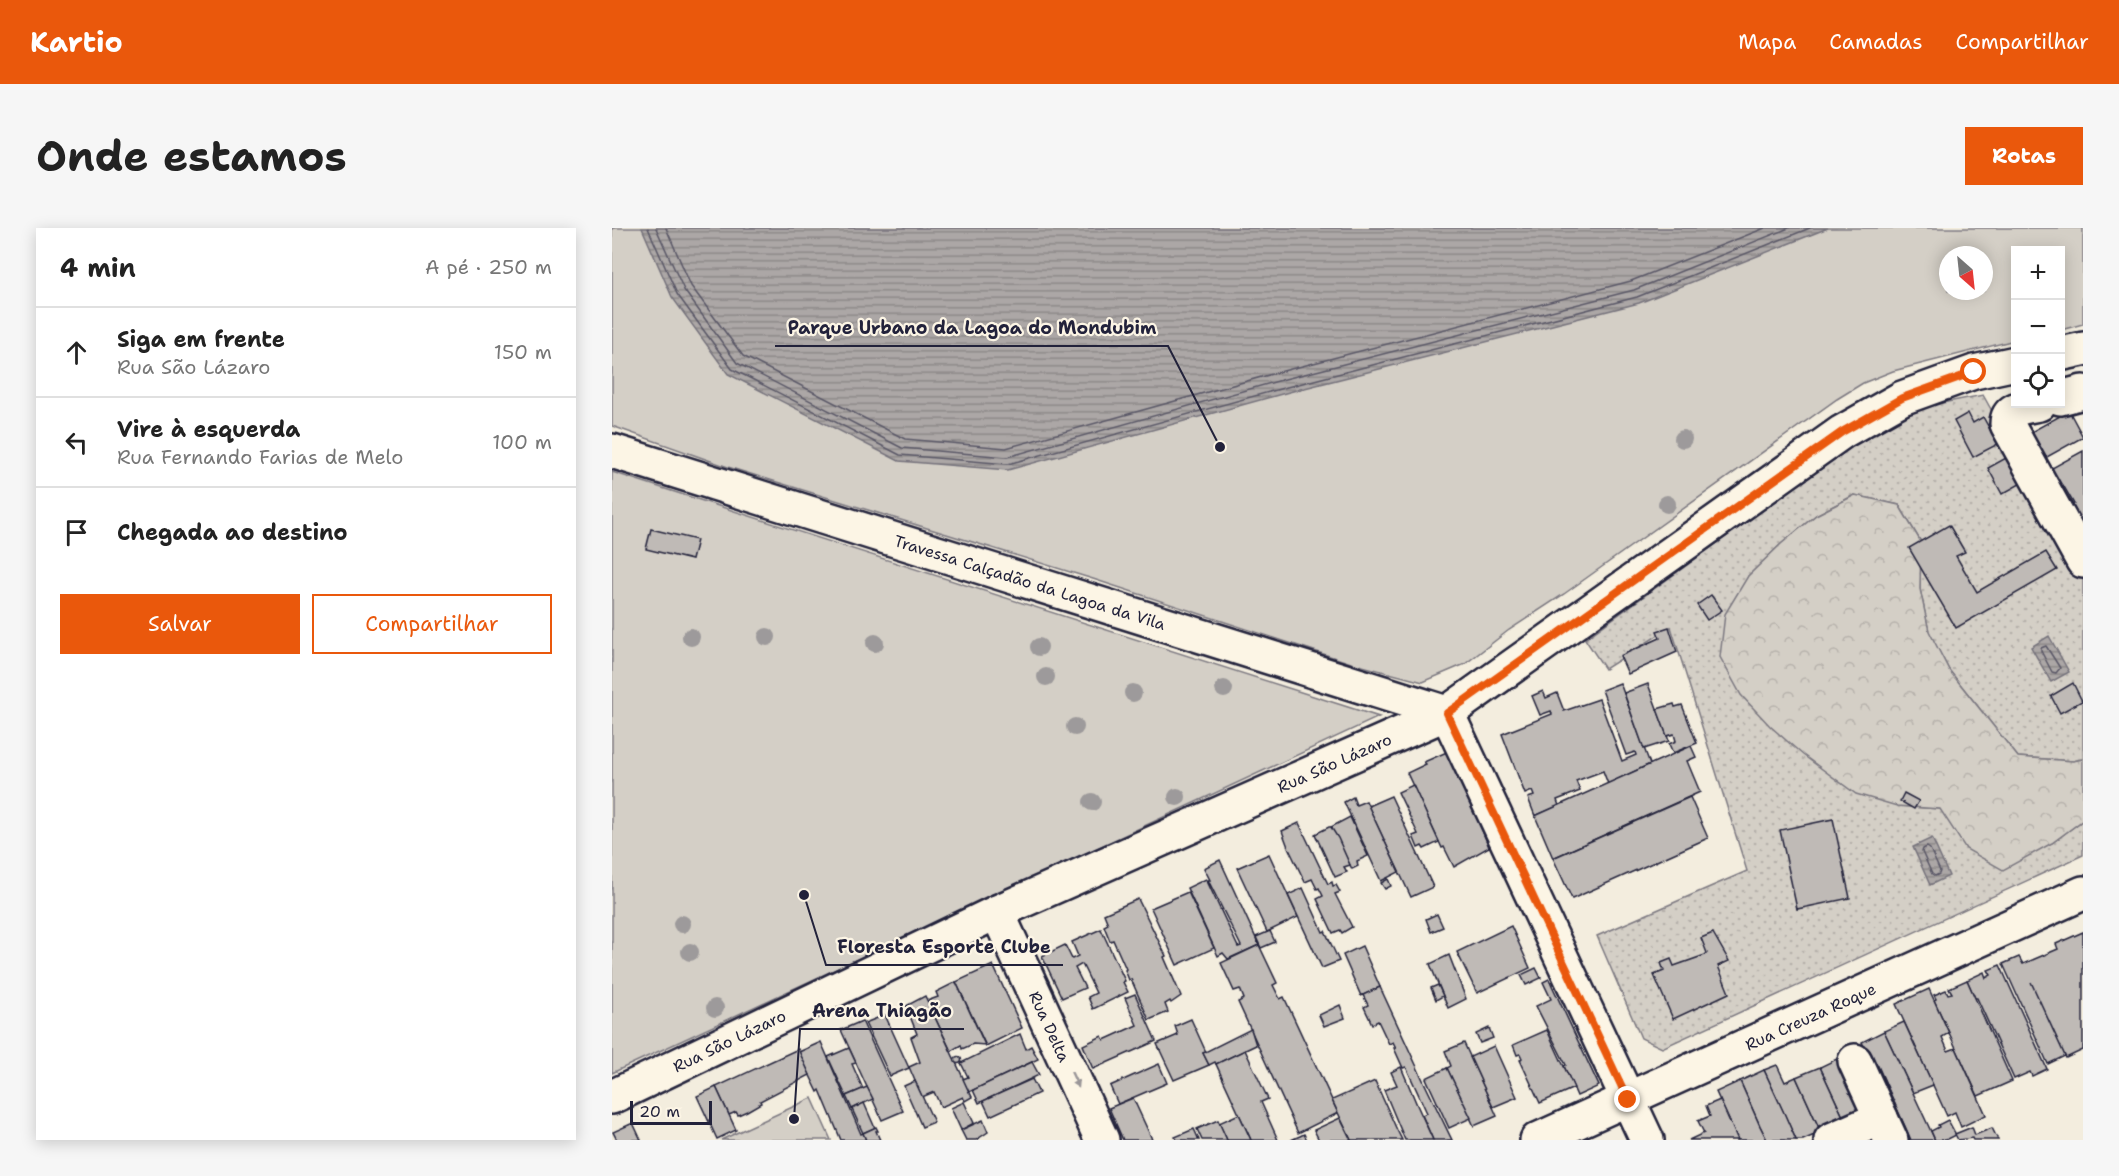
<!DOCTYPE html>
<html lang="pt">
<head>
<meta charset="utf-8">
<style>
  body { margin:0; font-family:"Shantell Sans",sans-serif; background:#f6f6f6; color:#222 }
  .controls { position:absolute; right:18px; top:18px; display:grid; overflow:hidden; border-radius:0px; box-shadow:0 3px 15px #0003 }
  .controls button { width:54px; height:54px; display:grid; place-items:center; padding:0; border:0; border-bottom:2px solid #e0e0e0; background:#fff; color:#222; font:30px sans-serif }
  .compass { position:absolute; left:1327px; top:18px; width:54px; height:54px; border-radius:50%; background:#fff; box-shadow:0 3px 15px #0003; rotate:153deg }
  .scale { position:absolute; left:18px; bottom:15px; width:82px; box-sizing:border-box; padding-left:6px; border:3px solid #22223b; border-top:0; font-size:16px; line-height:21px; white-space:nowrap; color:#22223b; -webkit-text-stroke:4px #fcf5e5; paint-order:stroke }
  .stop { position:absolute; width:18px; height:18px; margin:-14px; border:4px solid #ea580c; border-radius:50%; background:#fff }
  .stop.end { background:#ea580c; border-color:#fff; box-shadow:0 2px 6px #0008 }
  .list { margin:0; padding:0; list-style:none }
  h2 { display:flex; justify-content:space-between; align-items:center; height:78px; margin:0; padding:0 24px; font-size:26px }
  h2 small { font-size:20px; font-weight:400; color:#767676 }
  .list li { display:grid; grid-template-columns:39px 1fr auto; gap:18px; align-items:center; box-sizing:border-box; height:90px; padding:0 24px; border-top:2px solid #e0e0e0 }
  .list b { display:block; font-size:22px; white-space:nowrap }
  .list p { margin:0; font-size:20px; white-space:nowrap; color:#767676 }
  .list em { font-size:20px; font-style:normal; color:#767676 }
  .actions { display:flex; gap:12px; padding:18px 24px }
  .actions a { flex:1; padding:14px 0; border:2px solid #ea580c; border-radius:0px; text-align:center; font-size:21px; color:#ea580c }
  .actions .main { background:#ea580c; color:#fff }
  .icon { flex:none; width:33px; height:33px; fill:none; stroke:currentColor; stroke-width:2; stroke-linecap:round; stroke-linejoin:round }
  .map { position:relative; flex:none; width:1471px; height:912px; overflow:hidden; border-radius:0px }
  header { display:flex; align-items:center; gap:36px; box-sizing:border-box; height:84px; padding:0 30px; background:#ea580c; color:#fff }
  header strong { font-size:28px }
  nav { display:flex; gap:33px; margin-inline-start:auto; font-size:21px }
  .intro { display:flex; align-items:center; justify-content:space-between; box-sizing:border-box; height:144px; padding:0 36px }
  h1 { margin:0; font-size:42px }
  .button { padding:15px 27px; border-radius:0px; background:#ea580c; color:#fff; font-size:21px; font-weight:700 }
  main { display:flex; gap:36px; padding:0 36px }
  aside { flex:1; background:#fff; border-radius:0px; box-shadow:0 3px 15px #0003 }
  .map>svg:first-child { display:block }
  .grass { fill:url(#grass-dots); stroke:#7b7880; stroke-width:1.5 }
  .forest { fill:url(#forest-crowns); stroke:#7b7880; stroke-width:1.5 }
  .park { fill:#d4cfc6; stroke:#7b7880; stroke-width:1.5; fill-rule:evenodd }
  .water { fill:url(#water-rules); stroke:#75727b; stroke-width:1.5 }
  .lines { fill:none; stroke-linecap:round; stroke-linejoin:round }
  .shore { stroke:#595766; stroke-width:1.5 }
  .building { fill:#bfbab6; stroke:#22223b; stroke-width:1.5 }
  .minor-casing { stroke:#22223b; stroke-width:38 }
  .minor { stroke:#fcf5e5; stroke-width:33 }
  .tree { fill:#9d9a9b }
  .oneway { fill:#9a9698 }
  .route { stroke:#ea580c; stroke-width:8 }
  .labels { text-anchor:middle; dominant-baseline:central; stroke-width:4.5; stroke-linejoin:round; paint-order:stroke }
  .street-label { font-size:16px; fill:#22223b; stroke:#fcf5e5 }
  .leader { fill:none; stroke:#22223b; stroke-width:2 }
  .callout-dot { fill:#22223b; stroke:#fcf5e5; stroke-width:2 }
  .callout-label { font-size:18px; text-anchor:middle; font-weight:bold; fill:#22223b; stroke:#fcf5e5; stroke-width:4.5; stroke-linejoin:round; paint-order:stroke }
</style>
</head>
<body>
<header>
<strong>Kartio</strong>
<nav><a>Mapa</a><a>Camadas</a><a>Compartilhar</a></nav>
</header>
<div class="intro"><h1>Onde estamos</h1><a class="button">Rotas</a></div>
<main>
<aside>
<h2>4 min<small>A pé · 250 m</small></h2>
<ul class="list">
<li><svg class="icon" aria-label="ahead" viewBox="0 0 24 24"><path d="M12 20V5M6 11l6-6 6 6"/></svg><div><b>Siga em frente</b><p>Rua São Lázaro</p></div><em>150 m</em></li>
<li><svg class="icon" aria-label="left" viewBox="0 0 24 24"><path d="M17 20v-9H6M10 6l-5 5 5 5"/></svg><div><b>Vire à esquerda</b><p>Rua Fernando Farias de Melo</p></div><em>100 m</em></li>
<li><svg class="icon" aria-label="arrive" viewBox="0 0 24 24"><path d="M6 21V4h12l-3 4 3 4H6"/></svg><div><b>Chegada ao destino</b></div></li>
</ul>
<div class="actions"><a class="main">Salvar</a><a>Compartilhar</a></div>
</aside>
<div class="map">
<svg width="1471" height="912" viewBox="0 0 1471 912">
  <defs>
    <pattern id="grass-dots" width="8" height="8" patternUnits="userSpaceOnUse" patternTransform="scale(1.5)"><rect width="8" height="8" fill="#d4cfc6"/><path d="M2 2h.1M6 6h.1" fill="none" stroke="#b6b1ab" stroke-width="1.8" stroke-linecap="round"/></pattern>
    <pattern id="forest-crowns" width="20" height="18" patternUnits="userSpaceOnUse" patternTransform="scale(1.5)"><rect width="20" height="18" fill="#d4cfc6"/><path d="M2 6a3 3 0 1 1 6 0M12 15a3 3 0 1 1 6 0" fill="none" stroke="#b6b1ab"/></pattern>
    <pattern id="water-rules" width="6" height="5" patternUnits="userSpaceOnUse" patternTransform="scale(1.5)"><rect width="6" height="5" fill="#aca7a6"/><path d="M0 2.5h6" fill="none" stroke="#8c8888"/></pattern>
  </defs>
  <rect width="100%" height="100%" fill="#f3edde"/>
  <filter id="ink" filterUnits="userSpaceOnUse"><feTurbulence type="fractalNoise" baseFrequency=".0167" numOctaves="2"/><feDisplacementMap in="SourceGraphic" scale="12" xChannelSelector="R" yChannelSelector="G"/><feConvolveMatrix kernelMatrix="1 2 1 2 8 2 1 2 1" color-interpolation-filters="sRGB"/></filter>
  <g filter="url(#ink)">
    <path class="grass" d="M1371 167 1471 345V531L1461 533 1406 529 1337 442 1317 404 1308 361 1309 314 1287 277 1242 267 1204 287 1169 316 1136 348 1285 578 1328 581 1332 585 1440 615 1471 592V627L1050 820 1029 810 985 708 1135 643 1059 399 993 441 973 411 1260 203 1305 180Z"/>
    <path class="forest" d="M1243 267 1287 277 1309 314 1308 361 1317 403 1337 442 1406 529 1461 533 1471 531V592L1440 615 1391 642 1354 621 1328 581 1285 578 1244 566 1191 527 1158 498 1129 467 1108 429 1113 386 1136 348 1169 316 1204 287Z"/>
    <g class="park">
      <path d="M0 0H1471V96L1449 102 1448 22H1404L1403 112 1281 143 1251 155 1225 171 952 366 897 402 853 436 811 454 739 435 481 351 116 239 0 198ZM1336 27H1372V63H1336Z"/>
      <path d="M0 244 767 489 0 845Z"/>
      <path d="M200 870 219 912H109Z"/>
    </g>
    <g class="water">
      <path d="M30 0H1216L1027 75 677 164 396 242 287 233 116 146 60 69Z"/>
      <path d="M1437 408 1457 444 1439 454 1419 419Z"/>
      <path d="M1320 610 1337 648 1318 657 1301 619Z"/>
    </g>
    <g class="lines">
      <g class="shore">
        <path d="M36 0 65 66 120 141 288 227 396 236 675 159 1025 69 1198 0"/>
        <path d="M44 0 72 62 125 135 290 220 395 229 673 151 1022 62 1177 0"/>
        <path d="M54 0 79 58 131 128 293 211 394 220 671 143 1019 53 1153 0"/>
        <path d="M1434 418 1448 440 1444 445 1440 444 1429 423V420Z"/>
        <path d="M1315 619 1318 621 1328 643 1327 646 1323 648 1320 646 1310 624 1311 621Z"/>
      </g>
    </g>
    <g class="building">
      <path d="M1457 183 1471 209 1426 234 1412 208Z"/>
      <path d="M1356 185 1361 195 1371 189 1386 216 1361 229 1342 193Z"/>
      <path d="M1471 223V296L1469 293 1460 298 1451 283 1462 276 1451 257 1441 263 1432 248 1441 243 1440 240Z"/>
      <path d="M1394 230 1408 256 1390 266 1376 240Z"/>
      <path d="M1337 297 1353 324 1344 328 1365 364 1434 324 1445 342 1344 400 1297 320Z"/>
      <path d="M39 301 85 312 80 332 34 321Z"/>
      <path d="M1099 367 1110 382 1095 392 1085 377Z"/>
      <path d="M1057 399 1065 424 1016 446 1008 428 1048 410 1045 403Z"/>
      <path d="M1008 455 1038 536 996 556 991 543 964 553 968 563 945 572 947 578 923 588 916 570 922 568 920 563 913 566 890 506 940 486 939 483 928 487 920 468 931 463 934 470 945 465 952 483 987 471 1010 533 1024 527 1023 524 1014 527 990 462Z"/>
      <path d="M1461 455 1470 473 1448 485 1439 468Z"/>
      <path d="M1036 456 1057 513 1032 521 1012 465Z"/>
      <path d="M1062 476 1063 479 1070 477 1085 515 1061 525 1057 516 1064 513 1062 506 1055 508 1045 481Z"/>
      <path d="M1079 518 1084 529 1075 533 1088 564 941 630 923 588Z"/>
      <path d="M837 523 877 619 842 639 832 619 830 620 795 545 814 536 812 534Z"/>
      <path d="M801 557 827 614 812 621 810 618 806 620 801 608 806 606 786 564Z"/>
      <path d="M1292 565 1307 573 1302 581 1288 573Z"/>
      <path d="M779 568 821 659 799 669 756 578Z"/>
      <path d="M741 569 744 577 754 573 787 644 769 653 732 574Z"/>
      <path d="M1078 569 1096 610 960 671 941 630Z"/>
      <path d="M738 589 756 628 745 633 746 638 740 641 719 599Z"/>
      <path d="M1221 591 1238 670 1185 681 1168 602Z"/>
      <path d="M687 595 716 656 720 654 721 658 724 657 728 664 723 666 740 699 730 705 728 702 721 705 705 671 711 668 707 660 705 661 700 651 693 654 676 619 670 603Z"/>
      <path d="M717 599H719L726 610 738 637 732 639 735 644 723 649 703 606Z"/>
      <path d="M657 626 686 689 655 704 625 640Z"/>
      <path d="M608 632 647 717 616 731 611 725 606 728 575 660 594 651 626 719 629 718 596 652H598L592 640Z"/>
      <path d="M776 651 779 658 773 661 769 655Z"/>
      <path d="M691 660 711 704 713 703 727 733 710 740 676 667Z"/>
      <path d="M576 664 602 720 565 737 539 680Z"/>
      <path d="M526 671 554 728 552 729 569 768 559 775 558 773 553 776 556 784 537 792 519 751 517 752 513 742 514 741 501 712 498 713 492 698 496 696 492 686Z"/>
      <path d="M825 686 831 699 819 704 814 691Z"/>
      <path d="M899 698 918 740 865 765 845 724Z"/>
      <path d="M489 701 513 753 511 754 516 764 481 781 476 769 484 765 470 736 463 740 473 760 450 770 430 728 453 717 460 731 466 728 460 714Z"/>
      <path d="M658 703 663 714 649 720 644 709Z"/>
      <path d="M1471 704V822L1454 830 1419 754 1453 828 1436 836 1391 736 1407 729 1411 736 1446 721 1444 716Z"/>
      <path d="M1101 705 1117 733 1106 738 1117 765 1061 791 1042 747 1052 743 1049 735 1059 731 1062 738 1093 727 1095 725 1089 710Z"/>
      <path d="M647 717 665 755 661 757 668 771 672 769 726 885 686 905 626 774 632 771 628 761 622 763 609 735Z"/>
      <path d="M750 718 768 759 749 768 731 727Z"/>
      <path d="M837 727 854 771 836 780 818 736Z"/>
      <path d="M381 737 410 800 374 818 344 754Z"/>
      <path d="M1388 737 1435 841 1420 848 1418 844 1402 851 1365 770H1363L1355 752 1372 744 1374 750 1379 747 1376 742Z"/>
      <path d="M924 740 929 750 914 757 909 747Z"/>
      <path d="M937 751 987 858 965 868 952 838 954 837 924 778 939 771 931 754Z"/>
      <path d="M1355 752 1400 853 1366 868 1322 772 1324 771 1322 767 1334 762 1336 766 1340 765 1337 760Z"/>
      <path d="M344 754 373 817 361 816 350 821 349 817 339 823 315 773 326 769 324 764Z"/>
      <path d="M826 757 831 768 824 772 819 760Z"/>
      <path d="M768 759 811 852 840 912H821L810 887 815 885 794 839 791 840 782 820H784L781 814 777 816 766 793 760 796 752 779 756 777 751 767Z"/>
      <path d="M1317 761 1337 805 1330 809 1336 823 1344 820 1374 887 1349 899 1343 884 1335 888 1284 776Z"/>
      <path d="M523 766 544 813 481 841 471 817 490 808 492 812 525 797 513 770Z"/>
      <path d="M313 768 360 869 353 873 351 869 329 879 322 864 310 869 297 839 308 834 299 809 305 806 294 778Z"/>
      <path d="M728 777 733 790 712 798 707 787Z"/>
      <path d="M273 787 297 840 278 848 253 795Z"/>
      <path d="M579 791 594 824 591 825 597 837 562 852 545 816 566 807 563 798Z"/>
      <path d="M250 793 291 883 270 892 229 802Z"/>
      <path d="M1292 794 1321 857 1301 865 1272 803Z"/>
      <path d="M877 800 881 810 868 815 864 806Z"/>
      <path d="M639 801 644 817 604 836 603 834 597 837 591 825Z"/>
      <path d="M935 802 962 860 928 875 908 832 910 830 908 826 905 827 901 817Z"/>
      <path d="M1272 803 1323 912H1299L1266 838 1262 839 1250 814Z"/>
      <path d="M408 806 414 821 419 818 426 831 357 864 351 851 356 849 349 835Z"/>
      <path d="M209 814 249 906 251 905 254 912H229L208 862 206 864 190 831 187 824Z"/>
      <path d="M852 815 885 888 862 898 835 840 839 838 833 823Z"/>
      <path d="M882 818 905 869 881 879 858 829Z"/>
      <path d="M237 820 244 835 240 836 251 861 234 868 216 829Z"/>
      <path d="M186 821 198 847 148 873 149 875 135 883 126 887 124 884 117 887 104 859Z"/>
      <path d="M633 822 656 871 649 874 666 912H639L604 836Z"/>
      <path d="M1233 827 1257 882 1233 893 1208 839Z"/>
      <circle cx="346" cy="832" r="3.5"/>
      <path d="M420 834 427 847 367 875 361 862Z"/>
      <path d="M547 836 555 855 506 876 498 858Z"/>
      <path d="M1165 837 1173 854 1184 849 1209 904 1191 912H1184L1152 842Z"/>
      <path d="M789 839 805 877 821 912H793L772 862 785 857 779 844Z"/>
      <path d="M1208 839 1233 893 1209 904 1184 849Z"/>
      <path d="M835 840 859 890 837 900 814 850Z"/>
      <path d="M1152 842 1173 887 1184 912H1155L1148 898 1128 853Z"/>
      <path d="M420 851 427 865 378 888 371 873Z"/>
      <path d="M303 853 322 894 310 899 292 858Z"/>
      <path d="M763 853 785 902 790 912H739L720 872Z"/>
      <path d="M1128 853 1148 898 1155 912H1126L1104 864Z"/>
      <path d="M104 859 124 902 105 911 85 868Z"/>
      <path d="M255 859 261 871 240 881 234 868Z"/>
      <path d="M521 870 539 909 540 912H511L497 880Z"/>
      <path d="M1108 872 1126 912H1077L1092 905 1086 893 1098 888 1094 878Z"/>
      <path d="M352 874 362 895 349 902 339 880Z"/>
      <path d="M252 875 263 900 251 905 240 881Z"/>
      <path d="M627 886 639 912H615L607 895Z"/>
      <path d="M728 890 739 912H707L702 902Z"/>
      <path d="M371 892 376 904 364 912H354L349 902Z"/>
      <path d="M606 892 615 912H590L585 901Z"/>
      <path d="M1336 892 1344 907 1334 912H1323L1319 903 1327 899 1326 897Z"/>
      <path d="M21 895 29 912H5L1 904Z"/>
      <path d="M264 899 266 903H264L268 912H254L251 905Z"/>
      <path d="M1360 899 1363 907 1380 900 1386 912H1361L1360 910 1346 912 1343 906Z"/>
      <path d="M582 901 587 912H565L563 909Z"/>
      <path d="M692 906 695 912H679L688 908Z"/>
    </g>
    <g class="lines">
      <defs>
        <g id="minor">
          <path d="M1448 126 1471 121"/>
          <path d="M1448 170 1471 164"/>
          <path d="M1427 176C1413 179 1395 179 1395 196L1471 333"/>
          <path id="s1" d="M0 223 835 485"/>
          <path d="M835 485 1035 912"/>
          <path id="s2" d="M385 684 490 912"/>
          <path d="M1243 833 1279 912"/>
          <path id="s3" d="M0 869 385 684 835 485 1230 204 1290 170 1362 144 1404 135"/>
          <path id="s4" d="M925 912 1471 665"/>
          <path d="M1219 912 1269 890"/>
        </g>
      </defs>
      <use href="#minor" class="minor-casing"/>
      <use href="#minor" class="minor"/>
    </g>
    <g class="tree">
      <circle cx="1071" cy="211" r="9"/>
      <circle cx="1055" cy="276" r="9"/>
      <circle cx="79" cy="409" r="9"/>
      <circle cx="155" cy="409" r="9"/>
      <circle cx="263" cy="415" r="9"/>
      <circle cx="427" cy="419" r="9"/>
      <circle cx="434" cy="449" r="9"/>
      <circle cx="612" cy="461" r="9"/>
      <circle cx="521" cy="465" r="9"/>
      <circle cx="463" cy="499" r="9"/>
      <circle cx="565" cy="569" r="9"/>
      <circle cx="480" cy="574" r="9"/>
      <circle cx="70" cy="696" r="9"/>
      <circle cx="78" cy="724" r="9"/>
      <circle cx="103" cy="780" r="9"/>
    </g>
    <defs><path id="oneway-solid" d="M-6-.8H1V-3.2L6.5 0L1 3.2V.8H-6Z" transform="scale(1.5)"/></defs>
    <use class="oneway" href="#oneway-solid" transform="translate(463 852) rotate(65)"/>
  </g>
  <g class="lines" filter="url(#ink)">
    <path class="route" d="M1016 872 835 485 1230 204 1290 170 1362 144"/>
  </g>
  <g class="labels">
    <g class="street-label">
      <text stroke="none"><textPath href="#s1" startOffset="438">Travessa Calçadão da Lagoa da Vila</textPath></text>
      <text stroke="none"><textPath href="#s3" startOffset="796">Rua São Lázaro</textPath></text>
      <text stroke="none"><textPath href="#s4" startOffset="300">Rua Creuza Roque</textPath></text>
      <text stroke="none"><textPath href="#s2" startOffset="126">Rua Delta</textPath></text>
      <text stroke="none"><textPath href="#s3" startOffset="130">Rua São Lázaro</textPath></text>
    </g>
  </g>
  <path class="leader" d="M608 219L556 118H163M192 667L214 737H451M182 891L188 801H352"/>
  <g class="callout-dot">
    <circle cx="608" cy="219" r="6"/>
    <circle cx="192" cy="667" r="6"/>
    <circle cx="182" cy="891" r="6"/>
  </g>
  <g class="callout-label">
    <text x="360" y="106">Parque Urbano da Lagoa do Mondubim</text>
    <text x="332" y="725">Floresta Esporte Clube</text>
    <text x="270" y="789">Arena Thiagão</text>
  </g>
</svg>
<div class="controls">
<button>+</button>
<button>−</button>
<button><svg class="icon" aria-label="locate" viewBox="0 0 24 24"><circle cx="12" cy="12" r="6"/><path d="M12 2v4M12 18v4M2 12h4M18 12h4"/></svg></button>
</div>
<svg class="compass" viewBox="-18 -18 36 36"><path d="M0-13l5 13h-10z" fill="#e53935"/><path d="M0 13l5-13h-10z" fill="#767676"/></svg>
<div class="scale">20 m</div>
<div class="stop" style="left:1362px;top:144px"></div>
<div class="stop end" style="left:1016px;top:872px"></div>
</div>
</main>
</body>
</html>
